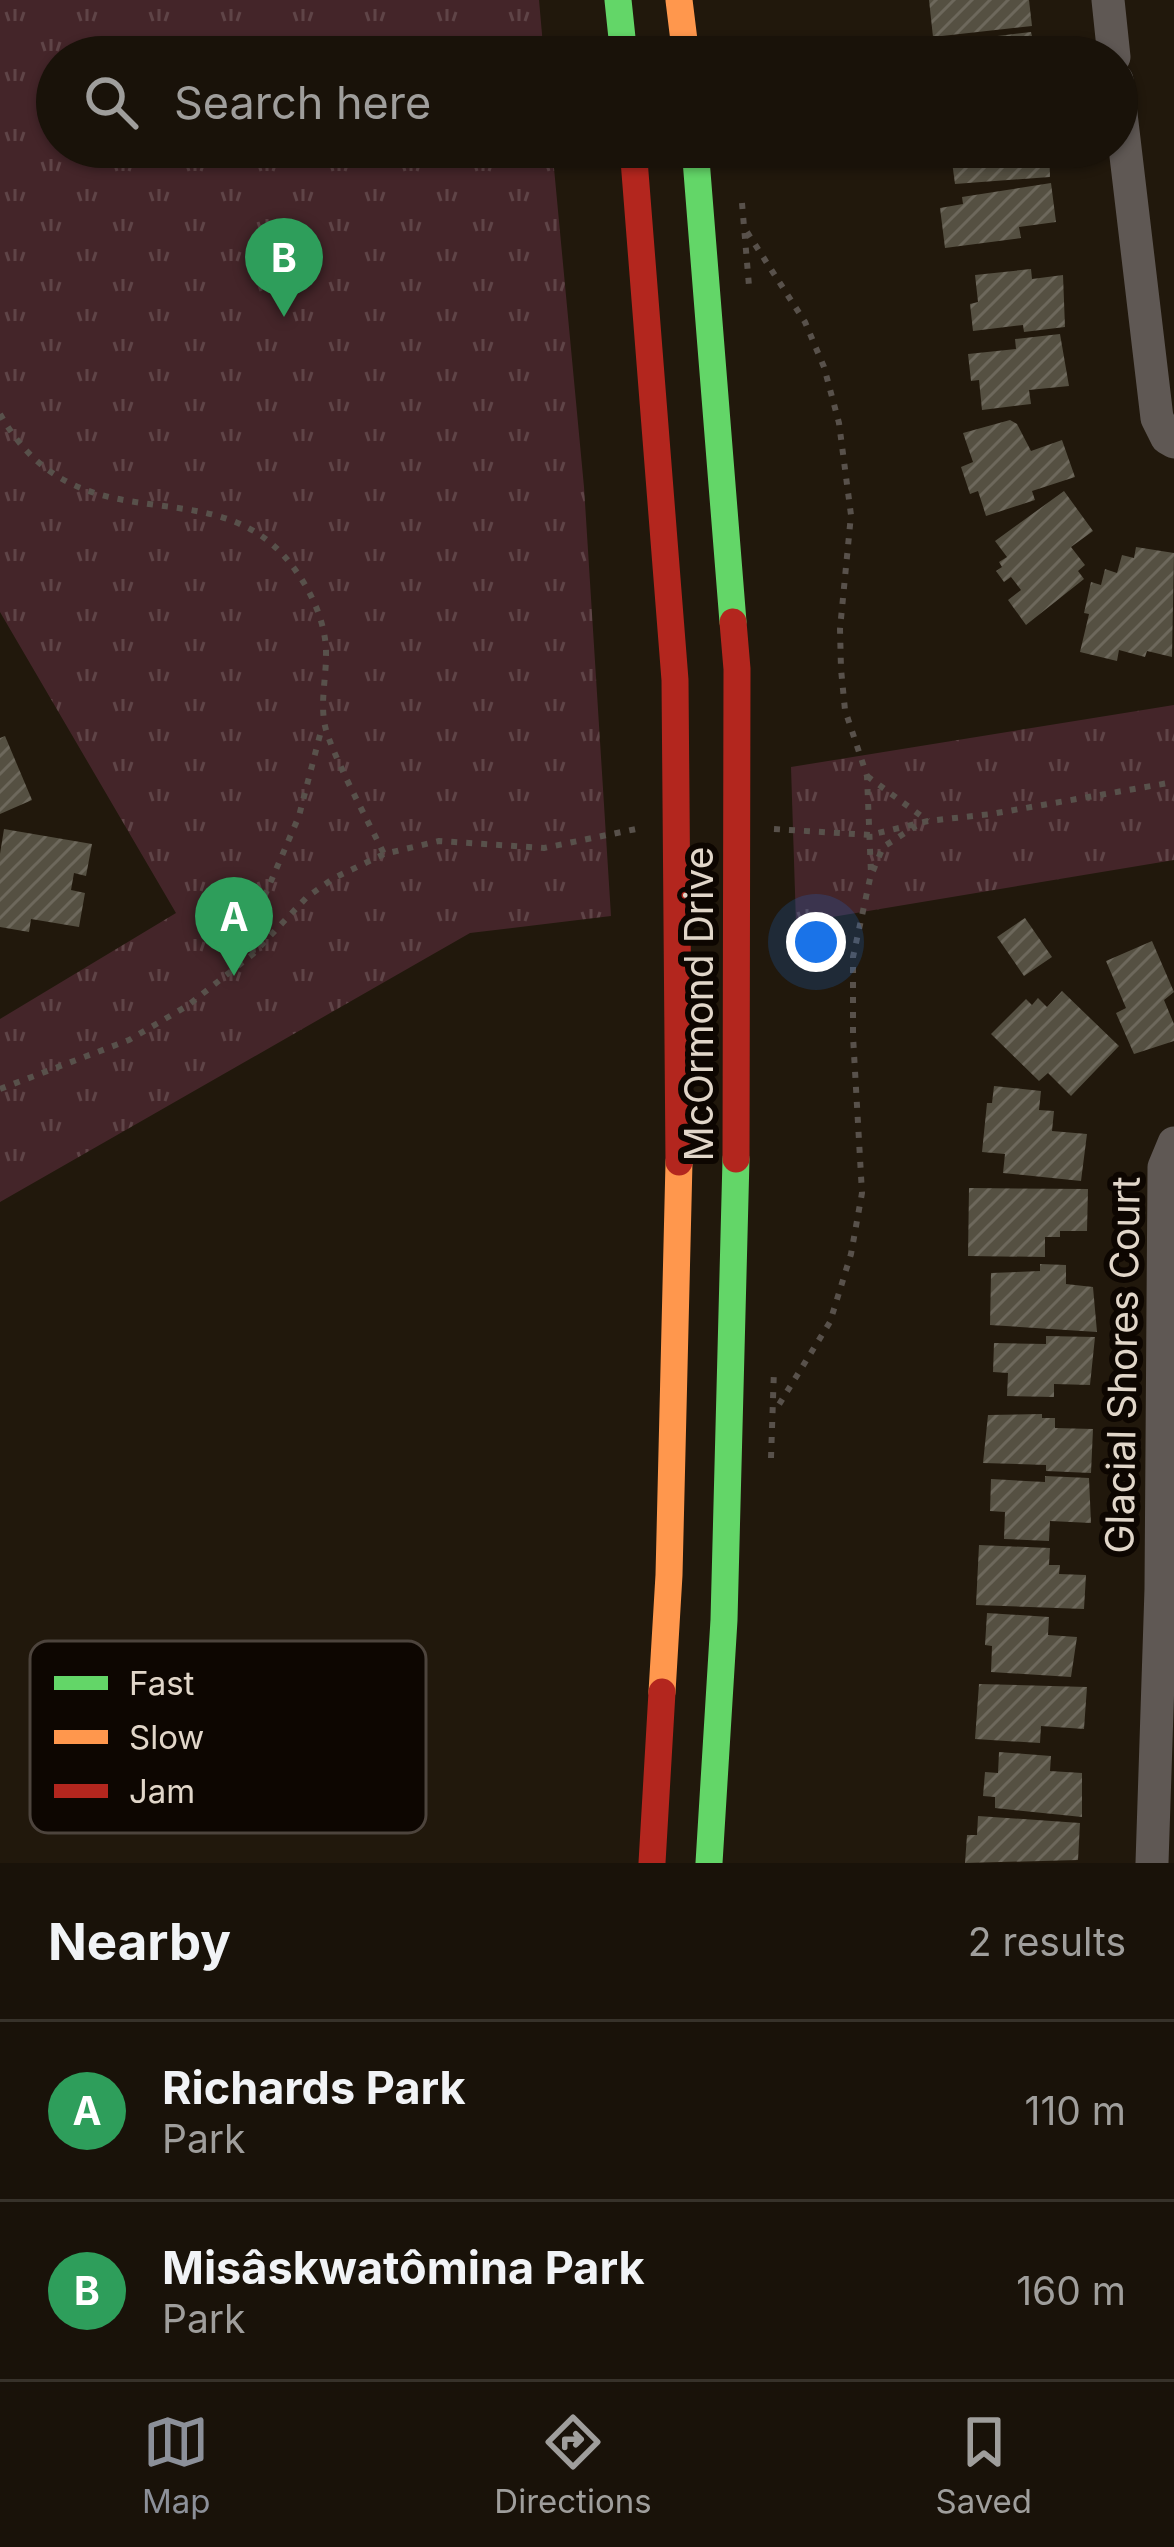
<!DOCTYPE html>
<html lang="en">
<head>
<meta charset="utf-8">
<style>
  body { margin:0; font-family:Inter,sans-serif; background:#221b12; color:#f1f3f6 }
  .you { position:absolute; left:816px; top:942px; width:42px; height:42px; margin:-30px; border:9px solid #fff; border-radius:50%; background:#1a73e8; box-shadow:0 0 0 18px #1a73e833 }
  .badge { display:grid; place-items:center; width:78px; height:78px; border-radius:50%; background:#8c9099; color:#fff; font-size:39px; font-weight:700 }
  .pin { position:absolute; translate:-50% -99px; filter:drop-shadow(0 3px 6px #0008) }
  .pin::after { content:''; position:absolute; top:63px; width:42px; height:36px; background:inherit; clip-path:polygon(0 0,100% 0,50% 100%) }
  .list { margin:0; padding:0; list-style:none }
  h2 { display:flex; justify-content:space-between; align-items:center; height:156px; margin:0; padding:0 48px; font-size:51px }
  h2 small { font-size:39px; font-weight:400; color:#9f9e9c }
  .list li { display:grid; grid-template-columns:78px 1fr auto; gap:36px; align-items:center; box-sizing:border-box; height:180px; padding:0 48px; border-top:3px solid #37322a }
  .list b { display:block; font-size:45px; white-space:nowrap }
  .list p { margin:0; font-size:39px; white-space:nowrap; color:#9f9e9c }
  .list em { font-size:39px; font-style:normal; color:#9f9e9c }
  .icon { flex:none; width:66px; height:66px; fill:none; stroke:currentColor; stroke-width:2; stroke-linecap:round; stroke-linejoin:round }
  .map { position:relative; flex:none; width:1174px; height:1863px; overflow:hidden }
  .search { position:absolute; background:#191209; box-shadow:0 3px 9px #0004; left:36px; right:36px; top:36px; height:132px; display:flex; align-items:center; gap:30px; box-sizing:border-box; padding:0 42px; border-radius:66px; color:#9f9e9c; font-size:45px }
  .sheet { height:516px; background:#191209 }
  nav { display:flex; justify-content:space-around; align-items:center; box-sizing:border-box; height:168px; border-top:3px solid #37322a; background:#191209; font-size:33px; color:#9f9e9c }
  nav a { display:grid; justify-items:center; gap:6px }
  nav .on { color:#8c9099 }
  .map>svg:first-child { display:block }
  .park { fill:url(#park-tufts) }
  .building { fill:url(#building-hatch) }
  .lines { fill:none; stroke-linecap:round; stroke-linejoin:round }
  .path { stroke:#58514b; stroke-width:6; stroke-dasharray:6 9; stroke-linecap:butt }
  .street { stroke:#5f5854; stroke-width:33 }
  .fast { stroke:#63d668; stroke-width:27 }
  .slow { stroke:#ff974d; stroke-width:27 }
  .jam { stroke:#b3261e; stroke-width:27 }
  .labels { text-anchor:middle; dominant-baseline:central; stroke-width:12; stroke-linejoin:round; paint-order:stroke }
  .street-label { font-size:39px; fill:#e1d6c9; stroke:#0d0601 }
  .key { fill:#0d0601; stroke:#4d443d; stroke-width:3 }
  .key-label { font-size:33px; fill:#e1d6c9 }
</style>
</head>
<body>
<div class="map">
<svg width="1174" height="1863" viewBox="0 0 1174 1863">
  <defs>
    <pattern id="park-tufts" width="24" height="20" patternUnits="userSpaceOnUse" patternTransform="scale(3)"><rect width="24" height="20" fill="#442529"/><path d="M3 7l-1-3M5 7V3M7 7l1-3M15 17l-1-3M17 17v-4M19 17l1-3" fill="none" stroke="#5f4447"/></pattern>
    <pattern id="building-hatch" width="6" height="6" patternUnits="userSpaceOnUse" patternTransform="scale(3)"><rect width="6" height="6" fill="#555042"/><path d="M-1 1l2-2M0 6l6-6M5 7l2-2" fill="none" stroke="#6d685c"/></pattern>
  </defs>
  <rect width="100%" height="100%" fill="#21180c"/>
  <g class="park">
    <path d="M0 0H539L544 57H57V147H552L584 487 611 916 470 933 0 1202V1019L176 913 0 612Z"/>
    <path d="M1174 705V860L796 923 791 767Z"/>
  </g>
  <g class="building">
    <path d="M929 0H1029L1032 26 933 37Z"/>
    <path d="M1031 32 1037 57H929L928 50 982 44 981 38Z"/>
    <path d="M950 147H1049L1050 177 955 184Z"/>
    <path d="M1051 183 1056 222 1019 227 1021 238 945 248 940 208 963 204 962 197Z"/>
    <path d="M1031 269 1032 279 1063 275 1065 327 1024 332 1023 325 973 331 970 304 978 302 975 275Z"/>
    <path d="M1060 334 1069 386 1029 390 1031 404 982 410 979 380 971 381 968 354 1016 349 1015 339Z"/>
    <path d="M1010 420 1017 424 1031 451 1062 440 1075 477 1032 491 1035 500 986 516 978 491 970 494 961 467 973 462 963 433Z"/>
    <path d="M1064 491 1093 531 1071 547 1085 565 1078 571 1084 579 1026 625 1008 600 1021 590 1011 577 1004 582 996 571 1002 567 999 562 1007 557 995 541Z"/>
    <path d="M1136 547 1174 553 1172 657 1147 651 1145 657 1119 650 1117 661 1080 652 1089 614 1084 613 1091 582 1101 585 1105 569 1117 573 1122 555 1134 558Z"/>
    <path d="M5 736 32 800 0 814V738Z"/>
    <path d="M4 829 92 844 86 876 74 873 71 890 85 893 79 927 31 919 29 932 0 927V854Z"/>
    <path d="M1025 918 1052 957 1024 976 997 937Z"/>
    <path d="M1152 941 1174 992 1164 1000 1174 1024V1041L1134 1054 1116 1013 1126 1008 1106 961Z"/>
    <path d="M1062 991 1119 1046 1071 1096 1048 1073 1039 1081 991 1034 1026 999 1032 1005 1038 998 1047 1007Z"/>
    <path d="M994 1086 1041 1091 1039 1110 1054 1111 1052 1131 1087 1134 1081 1181 1003 1173 1005 1154 982 1152 987 1103H992Z"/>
    <path d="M969 1188 1088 1189 1087 1231H1060V1237H1045V1257L968 1256Z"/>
    <path d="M1040 1264 1066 1265V1284L1093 1287 1097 1332 990 1325 991 1273 1040 1271Z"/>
    <path d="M1046 1336 1095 1337 1090 1385 1054 1384V1397L1007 1396 1008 1373 993 1372 994 1343 1046 1344Z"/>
    <path d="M1042 1414V1418H1055V1428L1093 1429 1091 1473 1046 1471V1465L983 1463 988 1415Z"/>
    <path d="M1045 1476 1089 1478 1091 1523 1050 1521 1049 1541 1004 1539 1005 1512 990 1511 991 1479 1045 1482Z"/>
    <path d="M979 1545 1050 1548 1049 1565H1060L1059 1574 1086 1575 1084 1609 976 1605Z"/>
    <path d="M987 1613 1049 1617 1048 1635 1077 1637 1071 1677 991 1672 992 1646 985 1645Z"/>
    <path d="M979 1684 1087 1687 1084 1729 1041 1726 1040 1743 975 1739Z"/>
    <path d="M999 1752 1051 1756 1050 1771 1082 1773V1817L995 1808V1797L983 1796 985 1772 998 1773Z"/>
    <path d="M978 1816 1080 1823 1078 1860 965 1863 967 1835H977Z"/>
  </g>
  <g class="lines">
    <g class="path">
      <path d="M742 203 749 286"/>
      <path d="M747 232 805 322 824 367 839 423 851 515 840 629 841 669 845 710 867 776 871 874 853 957V1036L862 1193 851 1254 830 1322 775 1411"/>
      <path d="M0 414C79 553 212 464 290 563 310 588 327 623 326 656 326 677 321 699 324 720 326 745 371 826 384 854"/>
      <path d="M867 776 928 821"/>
      <path d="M774 829 870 835 928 821 991 814 1174 782"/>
      <path d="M873 871 883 847 916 826"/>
      <path d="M253 953 250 930 299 816 322 727"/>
      <path d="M0 1089 129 1040 187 1006 253 954 307 897 334 878 384 854 439 841 544 848 641 828"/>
      <path d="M771 1458 774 1369"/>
    </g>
    <g class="street">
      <path d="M1108 0 1114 57"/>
      <path d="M1117 80 1157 418 1167 438 1174 442"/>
      <path d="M1152 1863 1161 1589 1164 1167 1174 1143"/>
    </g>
    <g class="fast">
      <path d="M618 0 624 57"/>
      <path d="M695 147 733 622"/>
      <path d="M709 1863 724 1620 736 1159"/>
    </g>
    <g class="slow">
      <path d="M679 0 686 57"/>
      <path d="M662 1692 669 1575 679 1162"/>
    </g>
    <g class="jam">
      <path d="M633 147 675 680 679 1162"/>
      <path d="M733 622 737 669 736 1159"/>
      <path d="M652 1863 662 1692"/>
    </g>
  </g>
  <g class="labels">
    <g class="street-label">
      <text transform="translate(698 1004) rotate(-90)">McOrmond Drive</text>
      <text transform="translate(1122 1365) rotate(-89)">Glacial Shores Court</text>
    </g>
  </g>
  <rect x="30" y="1641" width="396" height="192" rx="18" class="key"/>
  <rect x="54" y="1676" width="54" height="14" fill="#63d668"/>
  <rect x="54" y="1730" width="54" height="14" fill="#ff974d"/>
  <rect x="54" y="1784" width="54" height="14" fill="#b3261e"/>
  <g class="key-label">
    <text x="129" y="1695">Fast</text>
    <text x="129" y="1749">Slow</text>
    <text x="129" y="1803">Jam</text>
  </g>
</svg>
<div class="you"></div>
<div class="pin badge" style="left:234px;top:976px;background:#2e9e5b">A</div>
<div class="pin badge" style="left:284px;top:317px;background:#2e9e5b">B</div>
<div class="search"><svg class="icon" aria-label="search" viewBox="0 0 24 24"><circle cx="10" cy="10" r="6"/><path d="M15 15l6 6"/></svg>Search here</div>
</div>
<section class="sheet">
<h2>Nearby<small>2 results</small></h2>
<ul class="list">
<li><span class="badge" style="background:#2e9e5b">A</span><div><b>Richards Park</b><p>Park</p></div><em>110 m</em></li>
<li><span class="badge" style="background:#2e9e5b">B</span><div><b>Misâskwatômina Park</b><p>Park</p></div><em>160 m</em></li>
</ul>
</section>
<nav>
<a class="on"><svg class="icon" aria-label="map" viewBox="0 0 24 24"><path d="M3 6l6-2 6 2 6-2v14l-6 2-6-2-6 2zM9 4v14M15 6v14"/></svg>Map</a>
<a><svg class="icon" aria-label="directions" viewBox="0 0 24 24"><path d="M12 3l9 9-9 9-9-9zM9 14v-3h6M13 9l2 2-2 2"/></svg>Directions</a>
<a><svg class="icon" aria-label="saved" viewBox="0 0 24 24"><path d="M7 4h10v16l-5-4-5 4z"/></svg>Saved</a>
</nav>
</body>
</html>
